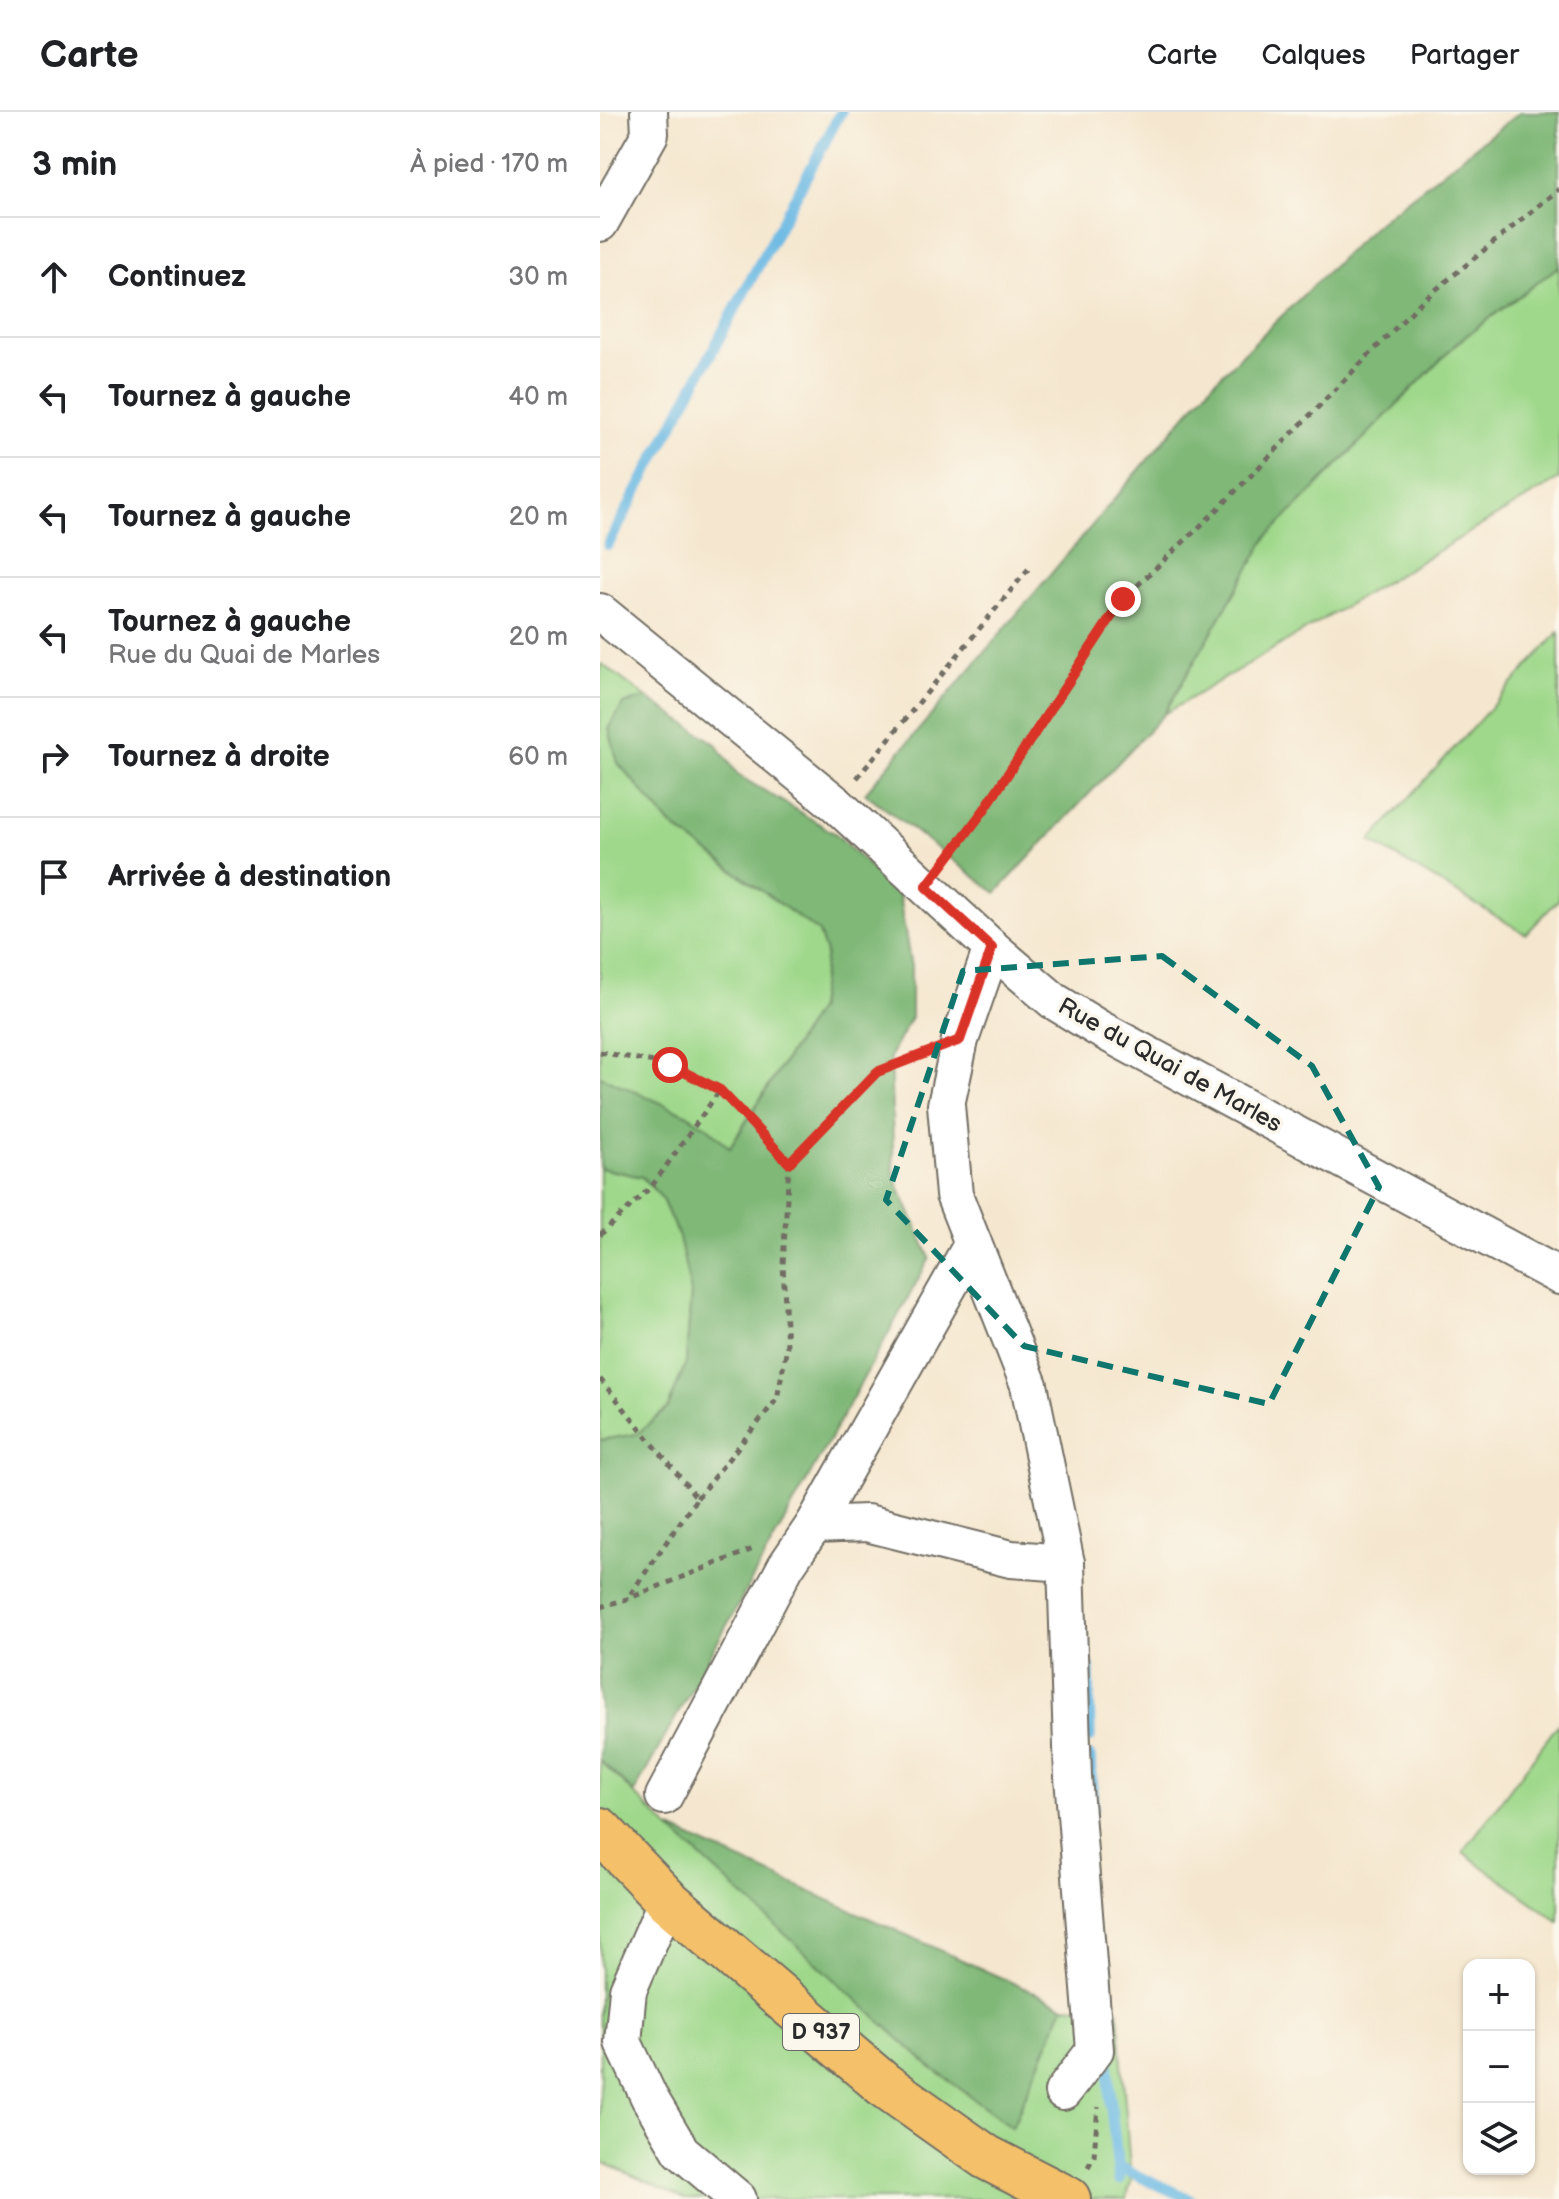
<!DOCTYPE html>
<html lang="fr">
<head>
<meta charset="utf-8">
<style>
  body { margin:0; font-family:"Balsamiq Sans",sans-serif; background:#f6f6f6; color:#202124 }
  .controls { position:absolute; right:24px; bottom:24px; display:grid; overflow:hidden; border-radius:16px; box-shadow:0 2px 6px #0004 }
  .controls button { width:72px; height:72px; display:grid; place-items:center; padding:0; border:0; border-bottom:2px solid #e0e0e0; background:#fff; color:#202124; font:40px sans-serif }
  .stop { position:absolute; width:24px; height:24px; margin:-18px; border:6px solid #d93025; border-radius:50%; background:#fff }
  .stop.end { background:#d93025; border-color:#fff; box-shadow:0 2px 8px #0008 }
  .list { margin:0; padding:0; list-style:none }
  h2 { display:flex; justify-content:space-between; align-items:center; height:104px; margin:0; padding:0 32px; font-size:34px }
  h2 small { font-size:26px; font-weight:400; color:#757577 }
  .list li { display:grid; grid-template-columns:52px 1fr auto; gap:24px; align-items:center; box-sizing:border-box; height:120px; padding:0 32px; border-top:2px solid #e0e0e0 }
  .list b { display:block; font-size:30px; white-space:nowrap }
  .list p { margin:0; font-size:26px; white-space:nowrap; color:#757577 }
  .list em { font-size:26px; font-style:normal; color:#757577 }
  .icon { flex:none; width:44px; height:44px; fill:none; stroke:currentColor; stroke-width:2; stroke-linecap:round; stroke-linejoin:round }
  .map { position:relative; flex:none; width:959px; height:2087px; overflow:hidden }
  header { display:flex; align-items:center; gap:48px; box-sizing:border-box; height:112px; padding:0 40px; background:#fff; border-bottom:2px solid #e0e0e0 }
  header strong { font-size:38px }
  nav { display:flex; gap:44px; margin-inline-start:auto; font-size:28px }
  main { display:flex }
  aside { flex:1; background:#fff }
  .map>svg:first-child { display:block }
  .green { fill:#9fd88b; stroke:#65825b; stroke-width:2 }
  .forest { fill:#7fb877; stroke:#557251; stroke-width:2 }
  .lines { fill:none; stroke-linecap:round; stroke-linejoin:round }
  .stream { stroke:#68b8e3; stroke-width:11 }
  .minor-casing { stroke:#726d64; stroke-width:40 }
  .major-casing { stroke:#726d64; stroke-width:48 }
  .path { stroke:#726d64; stroke-width:5; stroke-dasharray:6 6; stroke-linecap:butt }
  .minor { stroke:#fff; stroke-width:36 }
  .major { stroke:#f4c16a; stroke-width:44 }
  .route { stroke:#d93025; stroke-width:10 }
  .marked { fill:none; stroke:#0f766e; stroke-width:6; stroke-dasharray:16 10; stroke-linejoin:round }
  .labels { text-anchor:middle; dominant-baseline:central; stroke-width:7; stroke-linejoin:round; paint-order:stroke }
  .shield { fill:#fbf7ec; stroke:#696865; stroke-width:2 }
  .shield-label { font-size:22px; font-weight:bold; fill:#2b2b2b }
  .street-label { font-size:24px; fill:#2b2b2b; stroke:#fbf7ec }
</style>
</head>
<body>
<header>
<strong>Carte</strong>
<nav><a>Carte</a><a>Calques</a><a>Partager</a></nav>
</header>
<main>
<aside>
<h2>3 min<small>À pied · 170 m</small></h2>
<ul class="list">
<li><svg class="icon" aria-label="ahead" viewBox="0 0 24 24"><path d="M12 20V5M6 11l6-6 6 6"/></svg><div><b>Continuez</b></div><em>30 m</em></li>
<li><svg class="icon" aria-label="left" viewBox="0 0 24 24"><path d="M17 20v-9H6M10 6l-5 5 5 5"/></svg><div><b>Tournez à gauche</b></div><em>40 m</em></li>
<li><svg class="icon" aria-label="left" viewBox="0 0 24 24"><path d="M17 20v-9H6M10 6l-5 5 5 5"/></svg><div><b>Tournez à gauche</b></div><em>20 m</em></li>
<li><svg class="icon" aria-label="left" viewBox="0 0 24 24"><path d="M17 20v-9H6M10 6l-5 5 5 5"/></svg><div><b>Tournez à gauche</b><p>Rue du Quai de Marles</p></div><em>20 m</em></li>
<li><svg class="icon" aria-label="right" viewBox="0 0 24 24"><path d="M7 20v-9h11M14 6l5 5-5 5"/></svg><div><b>Tournez à droite</b></div><em>60 m</em></li>
<li><svg class="icon" aria-label="arrive" viewBox="0 0 24 24"><path d="M6 21V4h12l-3 4 3 4H6"/></svg><div><b>Arrivée à destination</b></div></li>
</ul>
</aside>
<div class="map">
<svg width="959" height="2087" viewBox="0 0 959 2087">
  <rect width="100%" height="100%" fill="#fbf7ec"/>
  <filter id="ink" filterUnits="userSpaceOnUse"><feTurbulence type="fractalNoise" baseFrequency=".0125" numOctaves="2"/><feDisplacementMap in="SourceGraphic" scale="16" xChannelSelector="R" yChannelSelector="G"/><feConvolveMatrix kernelMatrix="1 2 1 2 8 2 1 2 1" color-interpolation-filters="sRGB"/></filter>
  <filter id="wash" filterUnits="userSpaceOnUse"><feTurbulence type="fractalNoise" baseFrequency=".006" numOctaves="4" result="noise"/><feDisplacementMap in="SourceGraphic" scale="32" xChannelSelector="R" yChannelSelector="G"/><feGaussianBlur stdDeviation="1.8" result="paint"/><feColorMatrix in="noise" values="0 0 0 0 0 0 0 0 0 0 0 0 0 0 0 0 0 1.4 0 .05"/><feComposite in="paint" operator="in"/></filter>
  <g filter="url(#wash)">
    <rect width="100%" height="100%" fill="#f5e7cf"/>
    <g class="green">
      <path d="M959 154V367L564 602 667 425 858 230Z"/>
      <path d="M959 520V787L926 822 770 729Z"/>
      <path d="M2 552 47 586 23 592 71 713 219 820 226 841 218 896 129 1036 110 1017 0 964V554Z"/>
      <path d="M0 1056 42 1065 61 1085 79 1125 91 1180 86 1251 68 1296 37 1322 0 1328Z"/>
      <path d="M959 1611V1810L863 1740Z"/>
      <path d="M0 1649 69 1716 412 2015 464 1894 518 1897 531 2070 526 2087H85L0 2049Z"/>
    </g>
    <g class="forest">
      <path d="M920 0H959V154L858 230 667 425 564 602 396 781 265 681 612 272 776 112Z"/>
      <path d="M47 586 116 632 138 663 236 722 299 784 311 855V905L290 944 294 1064 330 1146 34 1681 0 1649V1328L37 1322 68 1296 86 1251 91 1180 79 1125 61 1085 42 1065 0 1056V964L86 1002 110 1017 130 1036 218 896 226 841 219 820 71 713 18 651 9 617 23 592Z"/>
      <path d="M69 1716 464 1894 412 2015 328 1953Z"/>
    </g>
    <g class="lines">
      <g class="stream">
        <path d="M8 433 241 0"/>
        <path d="M489 1555 490 1625"/>
        <path d="M490 1645 493 1696"/>
        <path d="M507 1937 511 1995 519 2068"/>
        <path d="M518 2055 590 2087"/>
      </g>
    </g>
  </g>
  <g filter="url(#ink)">
    <g class="lines">
      <defs>
        <g id="minor">
          <path d="M0 111 50 22 49 0"/>
          <path d="M0 500 236 692 392 836 454 889 498 916 959 1164"/>
          <path d="M392 836 360 928 346 993 354 1083 429 1273 466 1451 473 1665 495 1938 463 1980"/>
          <path d="M214 1413 267 1411 411 1447 466 1451"/>
          <path d="M64 1684 186 1454 214 1413 373 1131"/>
          <path d="M67 1788 28 1878 23 1930 49 1985 81 2039 138 2087"/>
        </g>
        <path id="major" d="M0 1718 67 1788 283 1972 386 2045 468 2087"/>
      </defs>
      <use href="#minor" class="minor-casing"/>
      <use href="#major" class="major-casing"/>
      <g class="path">
        <path d="M257 666 430 455"/>
        <path d="M346 749 384 698 523 487 615 400 822 189 959 77"/>
        <path d="M0 940 70 953 120 978 188 1051"/>
        <path d="M0 1123 52 1074 120 978"/>
        <path d="M0 1267 97 1386 27 1487"/>
        <path d="M97 1386 177 1287 187 1235 183 1152 189 1051 277 960 322 942"/>
        <path d="M0 1495 27 1487 153 1437"/>
        <path d="M488 2055 494 2044 498 1995"/>
      </g>
      <use href="#minor" class="minor"/>
      <use href="#major" class="major"/>
    </g>
  </g>
  <g class="lines" filter="url(#ink)">
    <path class="route" d="M70 953 120 978 189 1051 277 960 360 928 392 836 326 775 384 698 523 487"/>
  </g>
  <path class="marked" d="M562 844 712 954 779 1075 669 1292 424 1234 286 1088 363 859Z"/>
  <g class="labels">
    <rect class="shield" x="183" y="1902" width="76" height="36" rx="6"/>
    <g class="shield-label">
      <text x="221" y="1920">D 937</text>
    </g>
    <g class="street-label">
      <text transform="translate(570 953) rotate(29)">Rue du Quai de Marles</text>
    </g>
  </g>
</svg>
<div class="controls">
<button>+</button>
<button>−</button>
<button><svg class="icon" aria-label="layers" viewBox="0 0 24 24"><path d="M12 4l9 5-9 5-9-5zM3 14l9 5 9-5"/></svg></button>
</div>
<div class="stop" style="left:70px;top:953px"></div>
<div class="stop end" style="left:523px;top:487px"></div>
</div>
</main>
</body>
</html>
